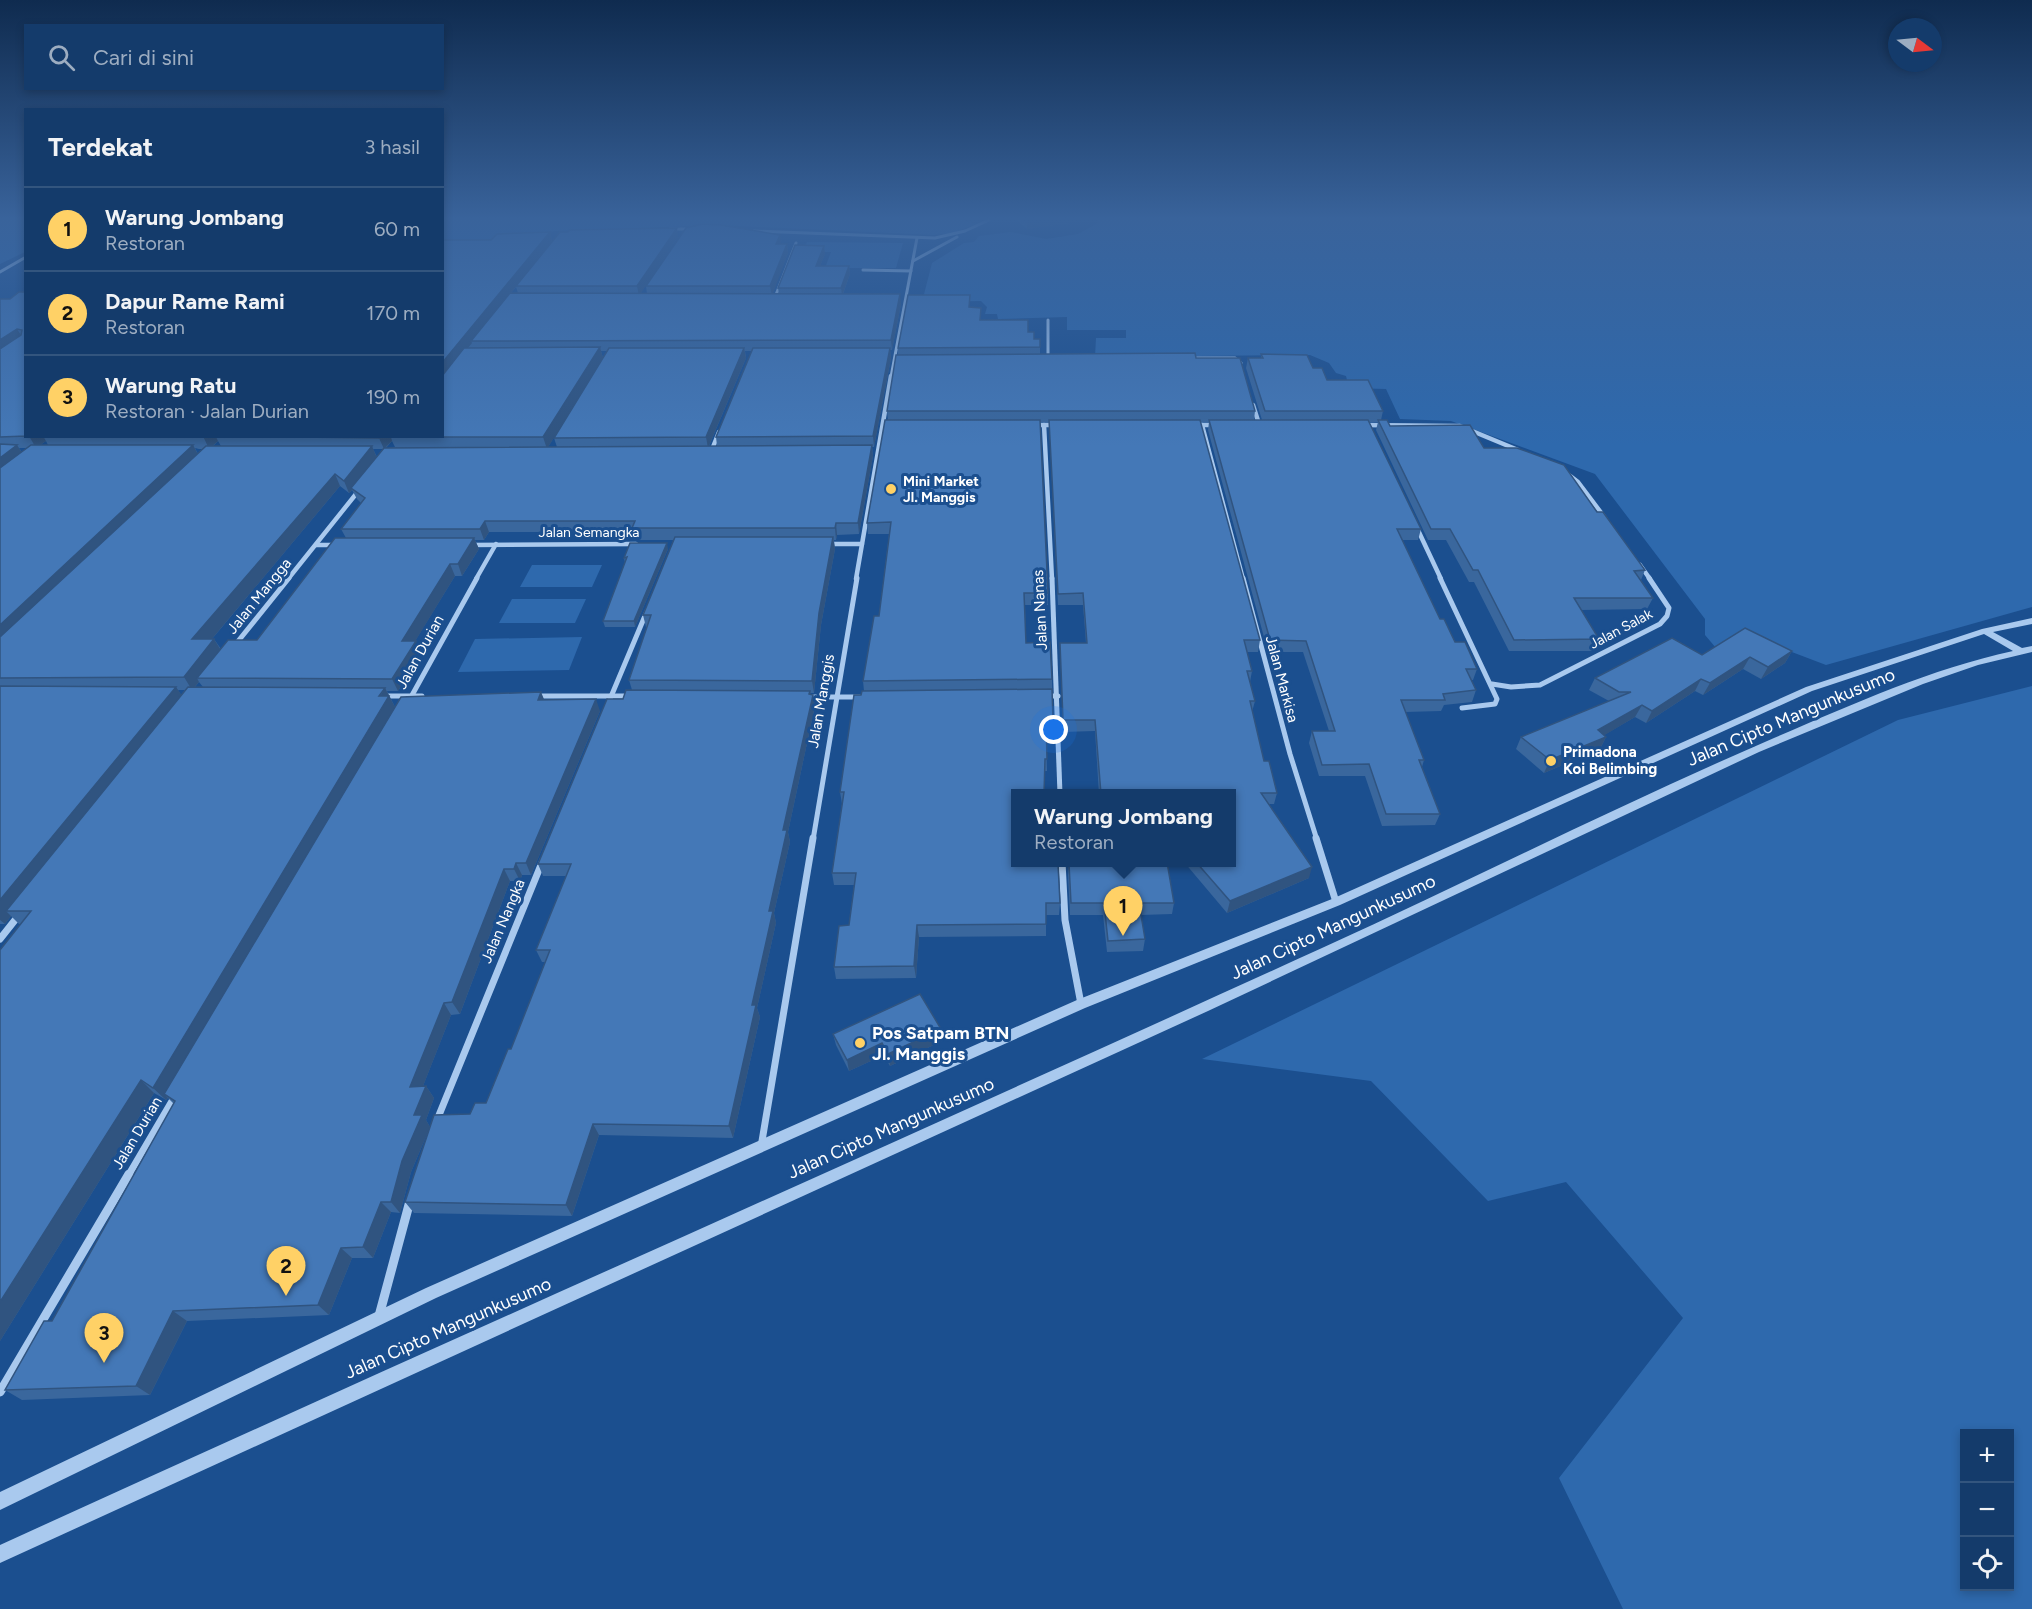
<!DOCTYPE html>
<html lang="id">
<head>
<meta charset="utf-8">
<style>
  body { margin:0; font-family:Figtree,sans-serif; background:#1d4271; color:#f1f3f6 }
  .controls { position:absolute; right:18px; bottom:18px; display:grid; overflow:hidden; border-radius:0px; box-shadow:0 3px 9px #0003 }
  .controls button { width:54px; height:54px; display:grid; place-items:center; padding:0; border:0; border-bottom:2px solid #33557e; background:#143b6b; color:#f1f3f6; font:30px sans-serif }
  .compass { position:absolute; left:1888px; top:18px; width:54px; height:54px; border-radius:50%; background:#143b6b; box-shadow:0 3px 9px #0003; rotate:106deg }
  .you { position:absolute; left:1054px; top:730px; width:21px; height:21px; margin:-15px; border:4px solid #fff; border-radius:50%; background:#1a73e8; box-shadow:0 0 0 9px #1a73e833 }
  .badge { display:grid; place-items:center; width:39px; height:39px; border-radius:50%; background:#ffd166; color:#111; font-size:20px; font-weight:700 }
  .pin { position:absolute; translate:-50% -50px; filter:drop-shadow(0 2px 3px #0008) }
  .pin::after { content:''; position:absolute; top:32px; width:21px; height:18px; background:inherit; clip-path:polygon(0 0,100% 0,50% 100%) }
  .popup { position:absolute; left:1011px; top:789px; width:225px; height:78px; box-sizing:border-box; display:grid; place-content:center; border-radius:0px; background:#143b6b; filter:drop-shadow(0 2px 4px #0005); font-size:20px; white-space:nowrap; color:#9dadc1 }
  .popup b { font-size:22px; color:#f1f3f6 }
  .popup::after { content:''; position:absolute; left:50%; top:100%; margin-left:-12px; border:12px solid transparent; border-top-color:#143b6b }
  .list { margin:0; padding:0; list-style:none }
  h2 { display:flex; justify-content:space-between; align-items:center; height:78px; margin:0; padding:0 24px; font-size:26px }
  h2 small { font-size:20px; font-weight:400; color:#9dadc1 }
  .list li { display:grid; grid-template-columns:39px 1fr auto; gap:18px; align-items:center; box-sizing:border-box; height:84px; padding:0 24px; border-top:2px solid #33557e }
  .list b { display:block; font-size:22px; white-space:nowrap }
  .list p { margin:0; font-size:20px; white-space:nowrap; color:#9dadc1 }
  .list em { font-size:20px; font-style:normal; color:#9dadc1 }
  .icon { flex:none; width:33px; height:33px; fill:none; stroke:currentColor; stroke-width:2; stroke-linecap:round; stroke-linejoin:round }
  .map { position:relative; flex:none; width:2032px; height:1609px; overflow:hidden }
  .search { position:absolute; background:#143b6b; box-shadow:0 3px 9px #0003; left:24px; top:24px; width:420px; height:66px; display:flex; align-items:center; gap:15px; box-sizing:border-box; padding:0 21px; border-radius:0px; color:#9dadc1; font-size:22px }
  .panel { position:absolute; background:#143b6b; box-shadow:0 3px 9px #0003; left:24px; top:108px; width:420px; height:330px; border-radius:0px }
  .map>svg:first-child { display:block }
  .green { fill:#2e69ad; fill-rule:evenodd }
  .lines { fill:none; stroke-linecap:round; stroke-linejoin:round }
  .minor-far4 { stroke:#a9c9ee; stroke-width:3 }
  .minor-far3 { stroke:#a9c9ee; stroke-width:4.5 }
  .minor-far2 { stroke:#a9c9ee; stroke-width:5 }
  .minor-far1 { stroke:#a9c9ee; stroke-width:7 }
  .minor { stroke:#a9c9ee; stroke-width:9 }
  .tertiary { fill:#a9c9ee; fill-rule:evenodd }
  .wall { fill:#3a679d; fill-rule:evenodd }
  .shaded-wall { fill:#305480 }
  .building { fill:#4478b7; stroke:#305480; stroke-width:1.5 }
  .poi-dot { fill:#ffd166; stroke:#1b4f8f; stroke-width:2 }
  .labels { text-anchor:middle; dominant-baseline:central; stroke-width:6; stroke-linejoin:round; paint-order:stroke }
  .far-poi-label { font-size:14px; font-weight:bold; fill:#fff; stroke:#1b4f8f; text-anchor:start }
  .far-street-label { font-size:14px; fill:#fff; stroke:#1b4f8f }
  .street-label { font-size:15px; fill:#fff; stroke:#1b4f8f }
  .poi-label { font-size:15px; font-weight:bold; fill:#fff; stroke:#1b4f8f; text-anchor:start }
  .near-street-label { font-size:18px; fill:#fff; stroke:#1b4f8f }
  .near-poi-label { font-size:18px; font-weight:bold; fill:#fff; stroke:#1b4f8f; text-anchor:start }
</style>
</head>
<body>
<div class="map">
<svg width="2032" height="1609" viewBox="0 0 2032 1609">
  <rect width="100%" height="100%" fill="#1b4f8f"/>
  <g class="green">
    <path d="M0 220H25V252L0 264Z"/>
    <path d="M442 220H962L976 224 952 233 934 235 718 225 556 231 443 245Z"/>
    <path d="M1097 220H2032V607L1826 665 1745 634 1716 648 1705 635V619L1595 474 1451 421 1400 419 1386 389 1349 388 1346 376 1336 373 1329 363 1310 355 1095 357 1096 338H1126V330H1067V317L998 319 997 314H985L987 307 981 301 922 302 932 263 964 243 974 242 979 236 1011 232 1046 239 1078 234 1098 223Z"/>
    <path d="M807 242 903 243 896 268H825L831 252H802Z"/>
    <path d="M532 565H602L592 587H520Z"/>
    <path d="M512 599H586L575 623H499Z"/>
    <path d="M582 637 569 670 458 672 475 639Z"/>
    <path d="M2032 686V1609H1623L1559 1478 1683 1318 1566 1182 1488 1201 1371 1081 1202 1059 1898 720ZM1964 1434H2010V1586H1964Z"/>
  </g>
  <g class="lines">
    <g class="minor-far4">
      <path d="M670 229H693"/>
      <path d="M754 231 935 238 965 231 989 220"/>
      <path d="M913 261 957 237"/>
      <path d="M863 270 911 271"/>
      <path d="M0 272 26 257"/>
      <path d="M774 300 796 243"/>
      <path d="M1048 320V360"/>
      <path d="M1191 358H1235L1241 363"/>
      <path d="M891 377 917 238"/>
    </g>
    <g class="minor-far3">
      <path d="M1253 405 1259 424"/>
      <path d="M1032 425H1055"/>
      <path d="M1044 425 1052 579"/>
      <path d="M1194 425H1217"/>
      <path d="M1202 425 1243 579"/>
      <path d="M1362 425 1460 426 1518 450"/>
      <path d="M711 452 719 432"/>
      <path d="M1565 472 1578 482 1605 518"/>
      <path d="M1417 528 1441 579"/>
      <path d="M826 544H862"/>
      <path d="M316 545H336"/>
      <path d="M469 545 636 544"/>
      <path d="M1640 565 1650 579"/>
      <path d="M288 579 360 489"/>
      <path d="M476 579 496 544"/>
      <path d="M856 579 891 376"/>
    </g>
    <g class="minor-far2">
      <path d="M1052 578 1060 794"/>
      <path d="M1243 578 1290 754 1317 840"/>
      <path d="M1440 578 1497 699 1495 704 1462 708"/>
      <path d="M235 645 289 578"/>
      <path d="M1492 684 1511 687 1540 685 1660 624 1667 616 1669 608 1649 578"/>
      <path d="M381 696H422"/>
      <path d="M537 696H632"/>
      <path d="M1044 696H1058"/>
      <path d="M411 697 477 578"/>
      <path d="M807 697H860"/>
      <path d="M610 699 647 611"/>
      <path d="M813 840 857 578"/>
    </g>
    <g class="minor-far1">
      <path d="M1316 838 1336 902"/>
      <path d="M1062 862 1065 920 1081 1004"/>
      <path d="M0 939 19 915"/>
      <path d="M437 1120 543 860"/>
      <path d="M761 1147 813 838"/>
      <path d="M128 1176 175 1096"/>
    </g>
    <g class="minor">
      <path d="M379 1316 410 1201"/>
      <path d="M0 1392 129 1174"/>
    </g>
    <path class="tertiary" d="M2032 618V624L1993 632 2022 648 2032 646V652L1978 665 1923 684 1759 752 1208 1011 0 1563V1545C440 1344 882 1149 1322 948 1473 879 1621 804 1774 738 1851 705 1930 669 2013 651L1984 634 1812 691 1340 905 1085 1008 436 1298 0 1510V1492L426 1288 1077 1000 1332 899 1806 687 1982 629Z"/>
  </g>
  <g class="wall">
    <path d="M1017 220H1077L1076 222 1027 229Z"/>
    <path d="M550 232 552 241 678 237 640 294H647L646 286 781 244H787L788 253 772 294H779L778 288 825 254 820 266H849L850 274 843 294 901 304 892 350H890L891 358 874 447H872L873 456 859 534 837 535 836 540H834L835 549 821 625 814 693H810L811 695H813L815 706 788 832 790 842 774 913 776 923 757 1008 760 1017 733 1138 599 1135 572 1216 414 1213 405 1202 470 1114 486 1103 511 1049 545 962H542L536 950 566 876H543L538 864 623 699 632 690 629 680 647 627H646L643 615 674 540H635L633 532H489L484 540H475L479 549 462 576H455L415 641 422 653 398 691H387L395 707 544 700 600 711 531 875H522L520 881H510L460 1014 451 1015 423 1086H426L434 1098 426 1120 430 1127 411 1172 400 1213 391 1212 373 1258H352L329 1315 187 1321 150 1395 22 1400 5 1390 52 1321 174 1104 168 1098 166 1100 154 1093 0 1341 21 924H19L11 916 5 924H0V299H10L26 292V436H442L491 240ZM516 287 518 293H511ZM601 351H607L603 358ZM745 351H752L716 437 717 446H709L746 358ZM593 374 554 438 557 447H548ZM46 441 48 445H40ZM218 441 221 446H213ZM392 441 395 447 386 448ZM19 448H27L22 452ZM195 448 199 449H203L198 454ZM373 449H383L377 457ZM340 486 349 493 352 490 357 499 361 503 341 529 346 538 257 640 221 649 214 639H212ZM199 682 203 687H195ZM178 690H185L181 695Z"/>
    <path d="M970 307 981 320 1028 332 1034 339H1040V354L1196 358 1255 411 1254 420H1262L1246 368 1248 358H1261V354L1313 368 1327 380 1383 411 1381 420 1390 426 1484 448 1597 512 1645 570 1641 580 1653 598 1647 609 1581 610 1599 639 1594 651H1509L1474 582H1469L1446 540H1428L1376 430 1378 422H1369L1421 529 1418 540H1402L1440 619 1455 642 1477 669 1473 680H1471L1476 690 1472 702 1444 705 1441 711 1405 712 1424 760 1422 767 1440 814 1435 825 1382 826 1365 776H1319L1309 743 1312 731H1329L1303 652H1268L1208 430 1209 422H1200L1260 640 1258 652H1247L1252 671 1250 682 1255 701 1252 712 1264 761 1277 793 1274 804H1269L1309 878 1227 913 1184 862H1231V794H1099L1095 731 1063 732 1060 643H1086L1083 605H1058L1049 422H1040L1048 593V605H1025L1026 643 1052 679 1053 732H1046L1047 771H1044L1015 794 1060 903 1059 915H1046V936L919 937 916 978 836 979 834 967 849 925 854 885H834L832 873 842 804 840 792 861 695 864 691 863 681 879 616 889 534H868L867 523 888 420 887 411 898 355V348Z"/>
    <path d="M668 549 635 627H605L603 621 625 563 624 558Z"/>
    <path d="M1792 651 1785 663 1761 679 1743 669 1703 695 1695 691 1646 723 1635 717 1604 735 1606 737 1600 749 1544 773 1516 749 1521 737 1609 701 1589 690 1595 678Z"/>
    <path d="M1104 862H1167L1174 903 1172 914 1141 915 1145 939 1143 951 1107 952 1103 915H1070L1068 875 1069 864 1104 863Z"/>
    <path d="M833 1034 942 1041 890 1066 884 1055 849 1071 836 1045Z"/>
  </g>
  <g class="shaded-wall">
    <path d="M1041 220H1077L1076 222 1027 229V222Z"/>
    <path d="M677 228 678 237 639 296 637 286Z"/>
    <path d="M550 232 552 241 473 341H471L472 343 442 380V363Z"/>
    <path d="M780 235 781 244H776Z"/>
    <path d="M787 244 788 253 772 296 770 286Z"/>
    <path d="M824 246 825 254 817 274 816 266Z"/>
    <path d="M849 266 850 274 842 296 841 288Z"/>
    <path d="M900 294 901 304 892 350 891 340Z"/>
    <path d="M17 329 24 340 0 356V340Z"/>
    <path d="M600 347 603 358 547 449 543 437Z"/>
    <path d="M744 348 746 358 708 448 706 437Z"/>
    <path d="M890 348 891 358 874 447 873 436Z"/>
    <path d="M29 436H43L46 441 36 448Z"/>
    <path d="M203 436H223L216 437 218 441 209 449Z"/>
    <path d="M380 436H396L391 437 392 441 384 449 379 438Z"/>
    <path d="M17 445 25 457 0 476V458Z"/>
    <path d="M193 445 200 458 0 648V625Z"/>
    <path d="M872 445 873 456 859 534 858 523Z"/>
    <path d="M372 446 377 458 351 488 352 490 349 493 344 481Z"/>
    <path d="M335 474 340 486 201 652 192 639Z"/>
    <path d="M485 521 489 532 484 540 480 529Z"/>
    <path d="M836 523 837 535 836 540 835 528Z"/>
    <path d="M833 537 835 549 821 625 814 693 812 681 819 613Z"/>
    <path d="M474 538 479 549 462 576 458 564Z"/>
    <path d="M667 543 668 549 635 627 634 621Z"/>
    <path d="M450 564 455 576 408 653 402 641Z"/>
    <path d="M214 639 222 652 197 678 199 682 192 690 184 677Z"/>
    <path d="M416 641 422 653 398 691 392 679Z"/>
    <path d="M1792 651 1785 663 1761 679 1768 667Z"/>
    <path d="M1750 657 1743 669 1703 695 1710 683Z"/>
    <path d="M1701 679 1695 691 1646 723 1652 711Z"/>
    <path d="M176 687 185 700 6 911 11 916 5 924 0 920V900Z"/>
    <path d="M385 688 396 709 164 1094 168 1098 166 1100 153 1088Z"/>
    <path d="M810 691 812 701 813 695 815 706 788 832 790 842 774 913 776 923 757 1008 760 1017 733 1138 729 1126 783 830Z"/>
    <path d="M541 692 546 704 538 700Z"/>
    <path d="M596 699 600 711 531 875 526 863Z"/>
    <path d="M1642 705 1635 717 1593 742 1598 730Z"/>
    <path d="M1606 737 1600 749 1544 773 1550 760Z"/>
    <path d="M516 863 522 875 520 881 514 869Z"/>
    <path d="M1312 867 1309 878 1227 913 1230 901Z"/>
    <path d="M504 869 510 881 460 1014 452 1002Z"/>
    <path d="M917 925 919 937 916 978 914 966Z"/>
    <path d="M444 1003 451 1015 418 1099 410 1087Z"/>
    <path d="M941 1029 942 1041 890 1066 888 1054Z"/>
    <path d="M882 1043 884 1055 849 1071 847 1060Z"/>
    <path d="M141 1080 154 1093 0 1341V1302Z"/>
    <path d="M426 1086 434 1098 426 1120 430 1127 411 1172 400 1213 391 1202 414 1115Z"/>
    <path d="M593 1124 599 1135 572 1216 566 1205Z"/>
    <path d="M381 1202 391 1212 373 1258 363 1247Z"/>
    <path d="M341 1248 352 1258 329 1315 318 1305Z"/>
    <path d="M173 1311 187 1321 150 1395 136 1386Z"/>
  </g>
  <g class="building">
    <path d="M1025 220H1041L1027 222Z"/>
    <path d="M702 224 721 225 780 235 776 244H787L770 286H646L686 228Z"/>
    <path d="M677 228 637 286H516L560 232H568L570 230Z"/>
    <path d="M550 232 442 363V240H491L497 234Z"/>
    <path d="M795 245 824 246 816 266H849L841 288H778Z"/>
    <path d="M19 292H26V436L0 437V349L21 335 22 330 17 329 0 340V299H10Z"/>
    <path d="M510 293 900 294 891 340 471 341Z"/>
    <path d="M908 295H970L969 307 981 308 980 320H1028V332H1034V339H1040V347L898 348Z"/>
    <path d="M600 347 543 437H391L392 436H442V376L464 348Z"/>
    <path d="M609 348H744L706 437 554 438Z"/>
    <path d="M753 348H890L873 436 716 437Z"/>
    <path d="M1195 353 1196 358H1240L1255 411H887L896 355Z"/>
    <path d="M1261 354 1307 355 1313 368H1322L1327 380H1368L1383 411H1265L1248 358H1263Z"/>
    <path d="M885 420H1040L1048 593H1024L1026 643 1050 642 1052 679 863 681 874 616H879L891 522 867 523Z"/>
    <path d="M1049 420H1200L1260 640H1244L1252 671H1247L1255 701H1250L1264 761H1269L1277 793H1261L1312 867 1230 901 1196 862H1231V794H1101L1095 720H1063L1060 643H1087L1083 593 1058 594Z"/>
    <path d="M1209 420H1368L1421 529H1397L1440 619H1444L1455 642H1465L1477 669H1466L1476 690 1443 694 1445 700H1401L1424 760H1419L1440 814H1386L1369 764 1322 765 1312 731H1335L1306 641 1270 640Z"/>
    <path d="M1378 420H1387L1390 426 1470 425 1484 448H1517L1564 465 1597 512H1603L1645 570 1634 571 1653 598H1574L1599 639 1514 640 1478 570H1473L1450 529H1431Z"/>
    <path d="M216 436H380L379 438Z"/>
    <path d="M0 444 17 445 0 458Z"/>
    <path d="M31 445H193L0 625V468Z"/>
    <path d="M872 445 858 523H836L835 528H632L635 521H485L480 529H341L365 498 351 488 384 448Z"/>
    <path d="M206 446H372L344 481 335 474 192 639H214L184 677 0 678V637Z"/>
    <path d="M675 537H833L819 613 812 681 629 680 651 615H643Z"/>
    <path d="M335 538H474L458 564H450L402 641H416L392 679 197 678 228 640H257Z"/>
    <path d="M630 543H667L634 621H603L627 557 624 558Z"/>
    <path d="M1745 628 1792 651 1768 667 1750 657 1710 683 1701 679 1652 711 1642 705 1598 730 1606 737 1550 760 1521 737 1631 692H1619L1595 678 1672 638 1702 655Z"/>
    <path d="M0 686 176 687 0 900Z"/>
    <path d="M188 687 385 688 379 696H389L153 1088 141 1080 0 1302V950L31 911H6Z"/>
    <path d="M1052 689 1053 720H1046L1047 759H1045L1044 794H1015V862H1047V864H1058L1060 903H1046V924L917 925 914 966 834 967 839 926 849 925 856 873H832L844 792H840L854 695H861L862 691Z"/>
    <path d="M626 690 810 691 809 694 813 695 783 830H787L769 911H773L752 1005H756L729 1126 593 1124 566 1205 405 1202 434 1115 470 1114 475 1103H486L508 1049H511L550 950H536L571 864H538L607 699H623Z"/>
    <path d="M541 692 538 700 596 699 526 863H516L514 869H504L452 1002 444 1003 410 1087 426 1086 414 1115H422L402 1161 391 1202H381L363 1247 341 1248 318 1305 173 1311 136 1386 5 1390 44 1321H52L175 1101 164 1094 401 697Z"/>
    <path d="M1106 862H1167L1174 903H1139L1145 939 1108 941 1104 903H1071L1069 864 1106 863Z"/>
    <path d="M920 994 941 1029 888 1054 882 1043 847 1060 833 1034Z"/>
  </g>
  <linearGradient id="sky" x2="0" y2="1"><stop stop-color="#0f2b4f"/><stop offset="0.49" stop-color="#39639b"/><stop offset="1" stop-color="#39639b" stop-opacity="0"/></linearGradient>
  <rect width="2032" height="446" fill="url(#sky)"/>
  <g class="poi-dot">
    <circle cx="891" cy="489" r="6"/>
    <circle cx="1551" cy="761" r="6"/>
    <circle cx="860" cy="1043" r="6"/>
  </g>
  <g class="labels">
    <g class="far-poi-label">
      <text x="903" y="481">Mini Market<tspan x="903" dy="16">Jl. Manggis</tspan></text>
    </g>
    <g class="far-street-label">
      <text x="589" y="532">Jalan Semangka</text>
      <text transform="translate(1621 629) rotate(-28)">Jalan Salak</text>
    </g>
    <g class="street-label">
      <text transform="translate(259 596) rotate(-51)">Jalan Mangga</text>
      <text transform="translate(1040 610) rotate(-93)">Jalan Nanas</text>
      <text transform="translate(420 652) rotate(-61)">Jalan Durian</text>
      <text transform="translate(1282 679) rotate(75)">Jalan Markisa</text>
      <text transform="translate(821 701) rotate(-80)">Jalan Manggis</text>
      <text transform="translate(503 921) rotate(-67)">Jalan Nangka</text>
      <text transform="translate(137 1133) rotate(-59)">Jalan Durian</text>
    </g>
    <g class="poi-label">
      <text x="1563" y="752">Primadona<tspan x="1563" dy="17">Koi Belimbing</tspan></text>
    </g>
    <g class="near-street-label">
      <text transform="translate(1791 717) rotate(-23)">Jalan Cipto Mangunkusumo</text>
      <text transform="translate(1333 927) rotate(-25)">Jalan Cipto Mangunkusumo</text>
      <text transform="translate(891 1128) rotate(-24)">Jalan Cipto Mangunkusumo</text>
      <text transform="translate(448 1328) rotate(-24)">Jalan Cipto Mangunkusumo</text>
    </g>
    <g class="near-poi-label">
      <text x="872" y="1033">Pos Satpam BTN<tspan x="872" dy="21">Jl. Manggis</tspan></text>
    </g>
  </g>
</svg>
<div class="controls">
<button>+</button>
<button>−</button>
<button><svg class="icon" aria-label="locate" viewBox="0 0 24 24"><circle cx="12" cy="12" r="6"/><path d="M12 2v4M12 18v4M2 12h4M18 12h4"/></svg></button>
</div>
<svg class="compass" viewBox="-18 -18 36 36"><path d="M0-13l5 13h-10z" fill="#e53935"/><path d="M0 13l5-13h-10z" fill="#9dadc1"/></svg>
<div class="you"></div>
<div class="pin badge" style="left:1123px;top:936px">1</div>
<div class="popup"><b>Warung Jombang</b>Restoran</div>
<div class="pin badge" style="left:286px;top:1296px">2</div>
<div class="pin badge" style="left:104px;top:1363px">3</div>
<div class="search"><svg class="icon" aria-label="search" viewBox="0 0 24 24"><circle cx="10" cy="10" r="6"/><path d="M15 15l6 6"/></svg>Cari di sini</div>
<section class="panel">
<h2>Terdekat<small>3 hasil</small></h2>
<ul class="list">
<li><span class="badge">1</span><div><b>Warung Jombang</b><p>Restoran</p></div><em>60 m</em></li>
<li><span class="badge">2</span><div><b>Dapur Rame Rami</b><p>Restoran</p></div><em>170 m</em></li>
<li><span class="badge">3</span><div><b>Warung Ratu</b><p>Restoran · Jalan Durian</p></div><em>190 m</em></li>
</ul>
</section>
</div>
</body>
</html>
